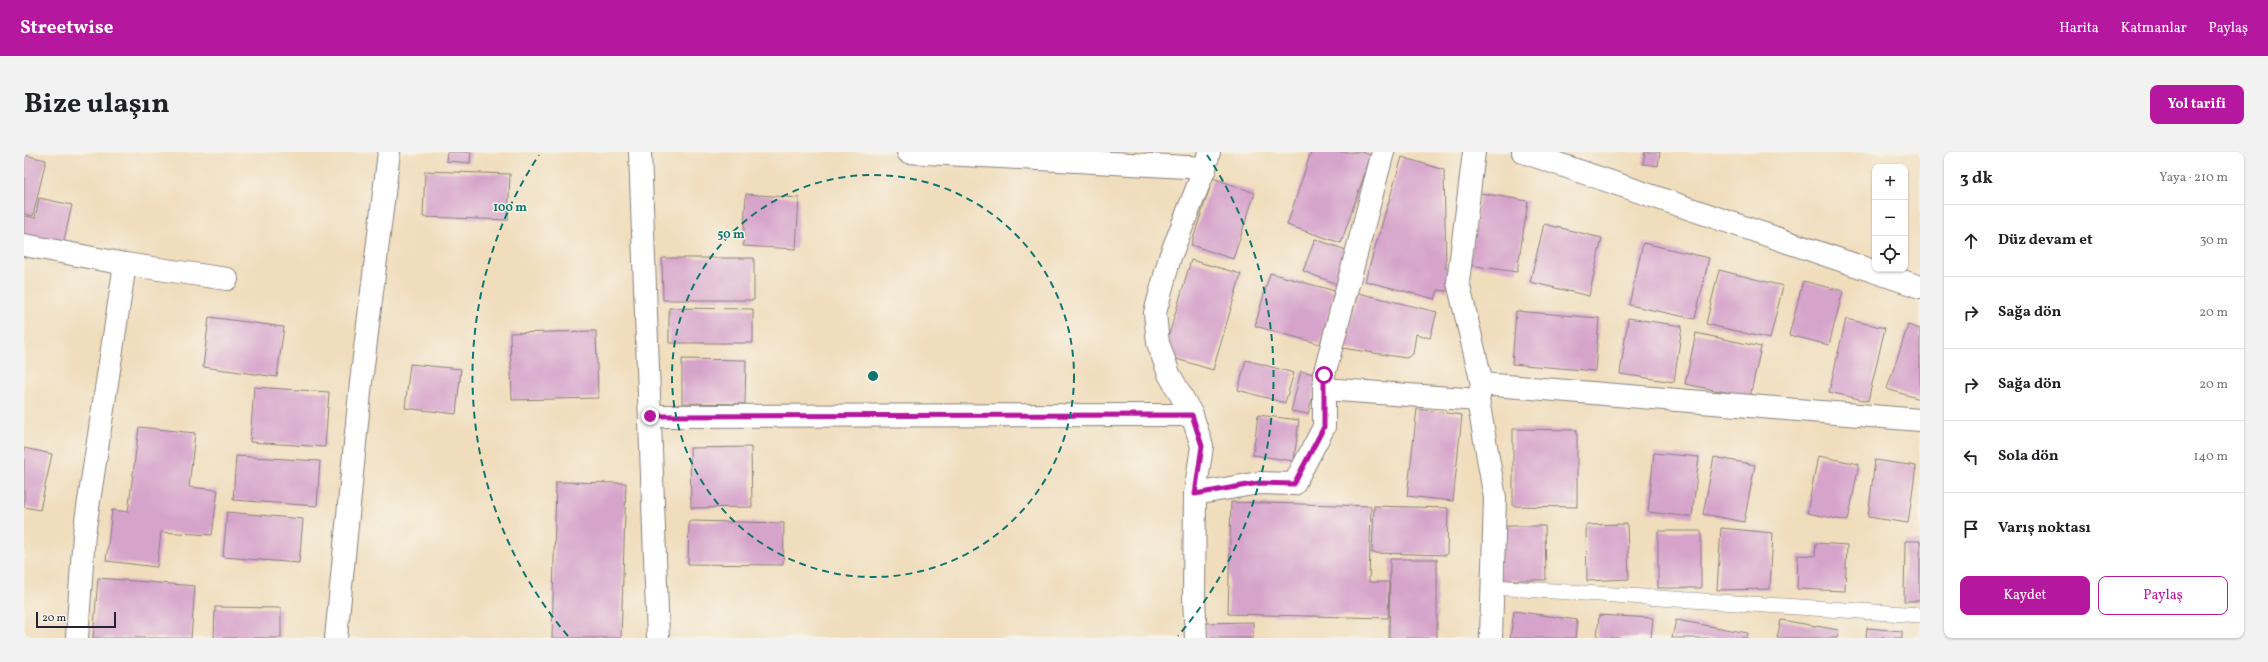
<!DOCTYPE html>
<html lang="tr">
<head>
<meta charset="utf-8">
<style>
  body { margin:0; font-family:Vollkorn,serif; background:#f2f2f2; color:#202124 }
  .controls { position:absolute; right:12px; top:12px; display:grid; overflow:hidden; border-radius:8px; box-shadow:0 1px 3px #0004 }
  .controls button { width:36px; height:36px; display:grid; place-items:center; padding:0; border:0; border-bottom:1px solid #e0e0e0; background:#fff; color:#202124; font:20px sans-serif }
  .scale { position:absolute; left:12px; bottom:10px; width:80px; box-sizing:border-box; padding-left:4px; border:2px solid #22223b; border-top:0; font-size:11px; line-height:14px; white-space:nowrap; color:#22223b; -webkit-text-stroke:3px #f7f3e8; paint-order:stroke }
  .stop { position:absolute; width:12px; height:12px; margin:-9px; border:3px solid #b5179e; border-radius:50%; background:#fff }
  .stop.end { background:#b5179e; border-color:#fff; box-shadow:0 1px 4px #0008 }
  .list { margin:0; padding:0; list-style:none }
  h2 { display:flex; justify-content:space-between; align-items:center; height:52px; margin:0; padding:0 16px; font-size:17px }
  h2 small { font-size:13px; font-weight:400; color:#757577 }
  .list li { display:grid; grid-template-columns:26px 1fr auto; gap:12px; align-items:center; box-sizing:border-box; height:72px; padding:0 16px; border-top:1px solid #e0e0e0 }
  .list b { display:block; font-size:15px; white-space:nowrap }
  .list em { font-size:13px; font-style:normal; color:#757577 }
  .actions { display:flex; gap:8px; padding:12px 16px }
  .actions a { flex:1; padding:9px 0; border:1px solid #b5179e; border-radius:8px; text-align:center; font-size:14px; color:#b5179e }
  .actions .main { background:#b5179e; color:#fff }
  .icon { flex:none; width:22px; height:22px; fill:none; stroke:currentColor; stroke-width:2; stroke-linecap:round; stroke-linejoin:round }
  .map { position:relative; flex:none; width:1896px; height:486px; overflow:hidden; border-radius:8px }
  header { display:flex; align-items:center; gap:24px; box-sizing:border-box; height:56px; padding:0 20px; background:#b5179e; color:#fff }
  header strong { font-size:19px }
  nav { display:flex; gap:22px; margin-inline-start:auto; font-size:14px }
  .intro { display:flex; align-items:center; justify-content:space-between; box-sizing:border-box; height:96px; padding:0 24px }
  h1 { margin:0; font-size:28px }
  .button { padding:10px 18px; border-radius:8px; background:#b5179e; color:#fff; font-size:14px; font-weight:700 }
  main { display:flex; gap:24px; padding:0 24px }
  aside { flex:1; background:#fff; border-radius:8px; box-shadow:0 1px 3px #0004 }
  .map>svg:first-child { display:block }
  .building { fill:#d6a3cb }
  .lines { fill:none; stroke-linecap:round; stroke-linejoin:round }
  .lane-casing { stroke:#89807c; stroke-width:16 }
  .street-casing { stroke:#89807c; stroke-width:24 }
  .lane { stroke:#fff; stroke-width:15 }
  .street { stroke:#fff; stroke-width:22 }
  .route { stroke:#b5179e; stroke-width:5 }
  .ring { fill:none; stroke:#0f766e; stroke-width:2; stroke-dasharray:7 5 }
  .centre { fill:#0f766e; stroke:#f7f3e8; stroke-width:2 }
  .ring-label { font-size:12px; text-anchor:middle; font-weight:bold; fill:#0f766e; stroke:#f7f3e8; stroke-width:3; stroke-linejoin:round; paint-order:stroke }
</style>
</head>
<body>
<header>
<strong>Streetwise</strong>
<nav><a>Harita</a><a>Katmanlar</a><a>Paylaş</a></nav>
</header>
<div class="intro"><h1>Bize ulaşın</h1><a class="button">Yol tarifi</a></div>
<main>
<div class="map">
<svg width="1896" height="486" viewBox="0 0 1896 486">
  <rect width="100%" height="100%" fill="#f7f3e8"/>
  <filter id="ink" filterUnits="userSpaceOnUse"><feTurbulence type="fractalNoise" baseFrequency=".025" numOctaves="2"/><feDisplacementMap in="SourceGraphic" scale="8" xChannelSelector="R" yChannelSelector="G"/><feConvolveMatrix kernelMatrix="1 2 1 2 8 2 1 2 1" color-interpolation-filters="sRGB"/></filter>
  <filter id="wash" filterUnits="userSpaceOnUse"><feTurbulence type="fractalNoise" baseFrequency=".012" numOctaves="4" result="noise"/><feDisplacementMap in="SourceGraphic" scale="16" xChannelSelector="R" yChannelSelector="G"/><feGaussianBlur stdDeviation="0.9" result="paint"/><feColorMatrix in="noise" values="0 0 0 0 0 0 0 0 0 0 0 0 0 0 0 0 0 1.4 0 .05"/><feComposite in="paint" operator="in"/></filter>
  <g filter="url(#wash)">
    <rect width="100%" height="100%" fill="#f0ddbc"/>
    <g id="blocks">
      <g class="building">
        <path d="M423 0H447L446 11 422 9Z"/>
        <path d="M1287 0H1337L1347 3 1317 91 1263 73Z"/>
        <path d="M1621 0H1636L1634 14 1619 12Z"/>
        <path d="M0 3 22 8 9 64 0 62Z"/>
        <path d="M1378 5 1420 18 1422 117 1428 118 1423 139 1414 138 1411 147 1341 129Z"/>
        <path d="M401 19 486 22 484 68 399 65Z"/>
        <path d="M1189 26 1231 41 1209 107 1167 93Z"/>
        <path d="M1456 41 1504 49 1493 120 1445 113Z"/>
        <path d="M722 42 775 46 772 97 719 94Z"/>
        <path d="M15 46 48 53 38 97 0 89V64L11 66Z"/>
        <path d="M1520 72 1578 86 1565 144 1506 130Z"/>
        <path d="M1291 87 1325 99 1313 132 1279 119Z"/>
        <path d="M1619 91 1685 106 1671 167 1605 153Z"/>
        <path d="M638 106H730V148H639Z"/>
        <path d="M1167 108 1217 122 1189 218 1139 203Z"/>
        <path d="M1695 118 1759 134 1746 187 1682 172Z"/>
        <path d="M1246 121 1311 139 1296 192 1231 174Z"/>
        <path d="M1779 129 1819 139 1805 193 1765 183Z"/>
        <path d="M1334 141 1413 160 1406 186 1392 182 1389 202 1382 206 1318 196Z"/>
        <path d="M645 156 729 157V191H645Z"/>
        <path d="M1492 159 1575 166 1571 219 1488 212Z"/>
        <path d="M185 165 260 175 253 225 179 215Z"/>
        <path d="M1604 166 1658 174 1650 230 1596 222Z"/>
        <path d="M1822 167 1861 176 1844 249 1805 240Z"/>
        <path d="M1884 173 1896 177V247L1863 237Z"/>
        <path d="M572 179 574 246 488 248 486 181Z"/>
        <path d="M1672 181 1737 195 1726 245 1661 232Z"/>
        <path d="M658 207 722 208 721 252 658 251Z"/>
        <path d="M1222 208 1270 221 1261 251 1214 238Z"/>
        <path d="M386 212 437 217 432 262 381 256Z"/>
        <path d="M1277 219 1294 223 1284 262 1267 259Z"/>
        <path d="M230 235 305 240 301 295 226 290Z"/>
        <path d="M1393 257 1438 263 1429 349 1383 344Z"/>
        <path d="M1234 263 1275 268 1270 309 1229 303Z"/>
        <path d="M115 275 171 281 165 335 194 338 188 383 137 380 133 415 82 409 88 358 104 360Z"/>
        <path d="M1489 277 1553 278V355L1489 354Z"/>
        <path d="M727 295 728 355 667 356 666 296Z"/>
        <path d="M0 296 28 302 16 358 0 355Z"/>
        <path d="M1630 301 1675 305 1668 365 1624 360Z"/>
        <path d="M212 304 296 309 293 354 209 348Z"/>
        <path d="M1794 304 1835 312 1824 369 1783 361Z"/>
        <path d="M1690 305 1731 313 1720 370 1679 362Z"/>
        <path d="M1851 308 1892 314 1884 371 1844 365Z"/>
        <path d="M532 330 602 331 597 486H528Z"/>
        <path d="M1207 350 1347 354 1345 430H1365L1364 466 1204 462Z"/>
        <path d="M1350 354 1424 356 1423 403 1348 401Z"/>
        <path d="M203 360 279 367 275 411 199 405Z"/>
        <path d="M665 369 760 371 759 413 664 412Z"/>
        <path d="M1603 372 1605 427 1563 429 1562 373Z"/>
        <path d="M1476 374H1521L1522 428H1476Z"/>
        <path d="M1697 376 1749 381 1746 437 1693 438Z"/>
        <rect x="1634" y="379" width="43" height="57"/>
        <path d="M1881 389H1896V449H1880Z"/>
        <path d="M1792 391 1823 393 1821 439 1773 437 1774 403 1791 404Z"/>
        <path d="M1366 407H1413V486H1365Z"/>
        <path d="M74 426 171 434 167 486H69Z"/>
        <path d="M191 455 257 456V486H190Z"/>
        <path d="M1490 459 1553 468 1551 486H1486Z"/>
        <path d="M1575 463 1629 466 1627 486H1573Z"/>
        <path d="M1652 468 1724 481 1723 486H1648Z"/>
        <path d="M1757 468 1815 478 1813 486H1753Z"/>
        <path d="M1229 470V486H1182L1181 471Z"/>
        <path d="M1843 476 1878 479V486H1842Z"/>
      </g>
    </g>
  </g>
  <g filter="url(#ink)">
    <use href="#blocks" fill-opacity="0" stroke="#89807c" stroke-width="1"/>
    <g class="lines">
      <defs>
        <path id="lane" d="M1469 435 1896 463"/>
        <g id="street">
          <path d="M616 0 634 486"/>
          <path d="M884 0 1181 16"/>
          <path d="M1450 0 1434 130 1458 232 1454 248 1471 346 1467 486"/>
          <path d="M1499 0 1896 135"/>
          <path d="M0 93 101 112 203 127"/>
          <path d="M1458 232 1896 268"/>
          <path d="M1300 237 1454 248"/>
          <path d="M626 264 1168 263"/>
          <path d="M1171 342 1235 331 1270 332 1300 275V223L1359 0"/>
          <path d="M53 486 60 382 101 112"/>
          <path d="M312 486 337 230 365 0"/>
          <path d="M1172 486 1170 446 1171 342 1178 294 1168 263 1145 222 1134 191 1131 161 1146 105 1181 16 1185 0"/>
        </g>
      </defs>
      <use href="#lane" class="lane-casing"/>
      <use href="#street" class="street-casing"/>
      <use href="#lane" class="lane"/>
      <use href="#street" class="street"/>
    </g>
  </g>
  <g class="lines" filter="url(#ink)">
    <path class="route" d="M626 264 1168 263 1178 294 1171 342 1235 331 1270 332 1300 275V223"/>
  </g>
  <g class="ring">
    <circle cx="849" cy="224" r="201"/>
    <path d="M544 484A401 401 0 0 1 515 3M1183 3A401 401 0 0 1 1154 484"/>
  </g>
  <circle cx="849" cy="224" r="6" class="centre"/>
  <g class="ring-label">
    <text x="486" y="59">100 m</text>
    <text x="707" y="86">50 m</text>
  </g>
</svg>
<div class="controls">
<button>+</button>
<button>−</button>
<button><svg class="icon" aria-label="locate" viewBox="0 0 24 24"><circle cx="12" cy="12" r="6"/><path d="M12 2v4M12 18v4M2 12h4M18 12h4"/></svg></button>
</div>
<div class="scale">20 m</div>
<div class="stop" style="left:1300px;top:223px"></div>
<div class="stop end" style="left:626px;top:264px"></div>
</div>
<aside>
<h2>3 dk<small>Yaya · 210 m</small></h2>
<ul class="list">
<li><svg class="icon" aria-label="ahead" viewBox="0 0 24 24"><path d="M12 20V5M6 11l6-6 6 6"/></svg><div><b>Düz devam et</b></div><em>30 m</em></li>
<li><svg class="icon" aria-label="right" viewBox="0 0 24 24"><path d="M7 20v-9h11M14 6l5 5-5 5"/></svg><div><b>Sağa dön</b></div><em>20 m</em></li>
<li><svg class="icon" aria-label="right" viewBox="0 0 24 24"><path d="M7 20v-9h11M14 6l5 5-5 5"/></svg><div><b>Sağa dön</b></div><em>20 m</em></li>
<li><svg class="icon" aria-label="left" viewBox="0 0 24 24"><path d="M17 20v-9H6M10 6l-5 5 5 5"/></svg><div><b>Sola dön</b></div><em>140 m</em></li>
<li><svg class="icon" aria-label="arrive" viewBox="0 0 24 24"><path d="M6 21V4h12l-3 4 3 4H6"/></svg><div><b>Varış noktası</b></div></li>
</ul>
<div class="actions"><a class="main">Kaydet</a><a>Paylaş</a></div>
</aside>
</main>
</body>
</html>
